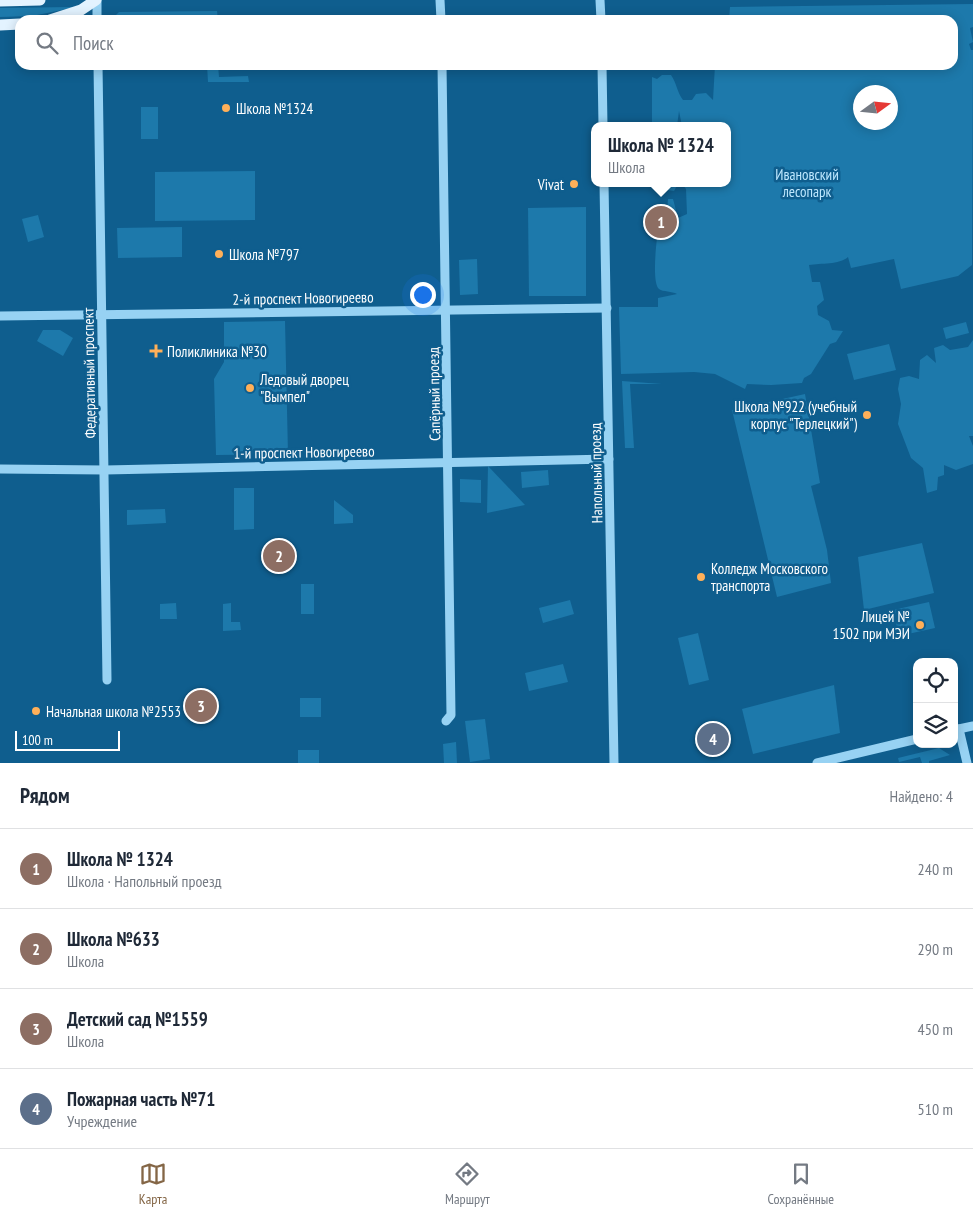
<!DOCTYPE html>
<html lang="ru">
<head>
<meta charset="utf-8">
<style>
  body { margin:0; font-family:"PT Sans Narrow",sans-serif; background:#f6f6f7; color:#1f2937 }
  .controls { position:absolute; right:15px; bottom:15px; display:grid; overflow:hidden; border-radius:10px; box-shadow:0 2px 12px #0003 }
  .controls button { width:45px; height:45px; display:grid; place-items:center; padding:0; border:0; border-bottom:1px solid #e0e1e3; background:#fff; color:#1f2937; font:25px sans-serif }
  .compass { position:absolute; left:853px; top:85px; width:45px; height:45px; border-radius:50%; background:#fff; box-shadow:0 2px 12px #0003; rotate:75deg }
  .scale { position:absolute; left:15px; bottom:12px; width:105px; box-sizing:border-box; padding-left:5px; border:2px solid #fff; border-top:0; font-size:14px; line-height:18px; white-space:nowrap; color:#fff; -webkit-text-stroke:4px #0f5e8e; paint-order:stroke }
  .you { position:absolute; left:422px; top:294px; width:18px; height:18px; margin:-12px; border:4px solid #fff; border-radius:50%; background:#1a73e8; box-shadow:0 0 0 8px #1a73e833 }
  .badge { display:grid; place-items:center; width:32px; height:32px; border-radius:50%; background:#846646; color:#fff; font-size:16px; font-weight:700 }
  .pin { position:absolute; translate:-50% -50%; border:2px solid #fff; box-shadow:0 1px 5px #0006 }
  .popup { position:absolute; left:591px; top:122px; width:140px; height:65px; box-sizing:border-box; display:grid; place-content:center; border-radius:10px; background:#fff; filter:drop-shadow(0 1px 4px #0005); font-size:16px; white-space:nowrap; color:#747a83 }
  .popup b { font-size:19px; color:#1f2937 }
  .popup::after { content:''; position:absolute; left:50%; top:100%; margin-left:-10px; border:10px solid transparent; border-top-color:#fff }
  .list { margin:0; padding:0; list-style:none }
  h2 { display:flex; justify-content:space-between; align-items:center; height:65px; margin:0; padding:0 20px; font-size:21px }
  h2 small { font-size:16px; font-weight:400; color:#747a83 }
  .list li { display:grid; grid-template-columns:32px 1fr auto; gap:15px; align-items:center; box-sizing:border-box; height:80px; padding:0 20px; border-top:1px solid #e0e1e3 }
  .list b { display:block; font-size:19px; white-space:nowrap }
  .list p { margin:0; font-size:16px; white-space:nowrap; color:#747a83 }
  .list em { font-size:16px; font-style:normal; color:#747a83 }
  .icon { flex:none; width:28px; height:28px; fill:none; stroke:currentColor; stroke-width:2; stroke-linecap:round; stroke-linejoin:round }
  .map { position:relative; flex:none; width:973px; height:763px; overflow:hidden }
  .search { position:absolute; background:#fff; box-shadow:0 2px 12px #0003; left:15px; right:15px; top:15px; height:55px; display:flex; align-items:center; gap:12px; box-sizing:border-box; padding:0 18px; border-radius:15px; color:#747a83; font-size:19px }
  .sheet { height:385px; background:#fff }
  nav { display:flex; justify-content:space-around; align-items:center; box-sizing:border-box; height:70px; border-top:1px solid #e0e1e3; background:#fff; font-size:14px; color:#747a83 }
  nav a { display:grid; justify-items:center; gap:2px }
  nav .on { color:#846646 }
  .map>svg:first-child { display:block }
  .green { fill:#1d79ab; fill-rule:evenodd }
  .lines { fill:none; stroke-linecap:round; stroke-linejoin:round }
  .minor { stroke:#97d2f3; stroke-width:9 }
  .major { stroke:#e3f3ff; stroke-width:11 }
  .poi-dot { fill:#ffb059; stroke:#0f5e8e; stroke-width:2 }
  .labels { text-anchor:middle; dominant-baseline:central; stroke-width:5; stroke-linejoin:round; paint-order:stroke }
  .poi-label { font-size:15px; fill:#fff; stroke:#0f5e8e; text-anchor:start }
  .park-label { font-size:15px; fill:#bee7fe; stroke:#0f5e8e }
  .street-label { font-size:15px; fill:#fff; stroke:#0f5e8e }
</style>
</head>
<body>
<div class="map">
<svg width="973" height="763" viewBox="0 0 973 763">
  <rect width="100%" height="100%" fill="#0f5e8e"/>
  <g class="green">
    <path d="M973 4V27L970 28 973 42 969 44 971 50H973L972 265 958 276 901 289 894 259 851 268 848 257C839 265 821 263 809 265L812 282H820L824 300 817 306 818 315 829 321 832 330 843 331 836 342 830 344 811 374 804 378 802 383 771 385 747 384 745 389 715 374 694 372 621 374 619 307H658V298L677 294C672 291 663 292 659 289 652 283 656 247 657 238L665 232 668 199H673L678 218 687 214 686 189 682 184H678L674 191 667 190 663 183H727V126H682L679 111 677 126H660L657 123V126H652V77L657 79 662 75H671C677 84 677 92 683 100H692L696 94 706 93 713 100 715 65H953V20H729L730 7ZM890 92V122H860V92Z"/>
    <path d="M0 8 72 7V8L32 16 0 17Z"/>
    <path d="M217 11 218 20H111L119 12Z"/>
    <path d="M207 65H218L219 77 248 76 249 82H208Z"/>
    <rect x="141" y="107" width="17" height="32"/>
    <path d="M255 171V220L155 221V172Z"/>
    <path d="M586 207V296H529L528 208Z"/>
    <path d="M38 215 44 237 28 242 22 219Z"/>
    <path d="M182 227V257L118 258 117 228Z"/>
    <path d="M477 259 478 294 460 295 459 260Z"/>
    <path d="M285 321 288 454 216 455 214 379 224 362V322Z"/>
    <path d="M966 322 969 333 946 339 943 328Z"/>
    <path d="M43 330H60L73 338 63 356 37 341Z"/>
    <path d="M973 340V436H969L973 446V464L956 470 944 465V475L938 477 937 490 927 493 923 468 911 458 898 424 901 404 898 389 900 378 909 376 919 379 920 360 927 355 936 363 934 348 943 345 950 350 968 347Z"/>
    <path d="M889 344 896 370 854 380 847 354Z"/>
    <path d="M622 381 662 384H630L634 448H625Z"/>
    <path d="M805 394 820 483 811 486 827 550 831 583 777 597 732 410Z"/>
    <path d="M488 466 525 505 487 513Z"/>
    <path d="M548 470 549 485 522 488 521 472Z"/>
    <path d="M460 479 481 480V503L460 502Z"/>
    <path d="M234 488H254V529L234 530Z"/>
    <path d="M334 500 353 515V523L334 524Z"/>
    <path d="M165 509 166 523 127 525V510Z"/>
    <path d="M922 543 934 593 864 610 858 557Z"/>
    <rect x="301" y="584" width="13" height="30"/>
    <path d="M570 600 574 614 543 623 539 608Z"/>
    <path d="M929 602 935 628 899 636 893 610Z"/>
    <path d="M176 603 177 619H160V604Z"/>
    <path d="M231 603V622H240L241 630 223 631V604Z"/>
    <path d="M698 633 709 680 689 685 678 638Z"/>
    <path d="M563 664 568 682 529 691 525 673Z"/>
    <path d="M834 685 840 733 753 754 742 709Z"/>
    <rect x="300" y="698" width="21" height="19"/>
    <path d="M485 719 490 759 470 762 465 721Z"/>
    <path d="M456 742 457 763H444L443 744Z"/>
    <path d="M939 748 950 755 929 761V763H922L920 757 899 762 898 758Z"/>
    <rect x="298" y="750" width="21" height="13"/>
  </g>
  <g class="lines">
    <g class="minor">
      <path d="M97 0V20"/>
      <path d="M440 0 441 20"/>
      <path d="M600 0 601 20"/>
      <path d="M98 65 107 680"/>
      <path d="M442 65 451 715 446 721"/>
      <path d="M602 65 603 126"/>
      <path d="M604 183 614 763"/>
      <path d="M0 316 607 308"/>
      <path d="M0 469 105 470 609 459"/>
      <path d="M959 729 967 763"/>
      <path d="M954 730 973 726"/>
      <path d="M817 763 917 739"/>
    </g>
    <g class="major">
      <path d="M0 1 40 0"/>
      <path d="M50 20 81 10 96 0"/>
      <path d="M0 25 20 24"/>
    </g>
  </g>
  <g class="poi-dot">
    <circle cx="226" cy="108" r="5"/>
    <circle cx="574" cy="184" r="5"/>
    <circle cx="219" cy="254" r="5"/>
    <path d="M153.5 343.5h5v5h5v5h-5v5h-5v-5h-5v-5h5z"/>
    <circle cx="250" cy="388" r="5"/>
    <circle cx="867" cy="415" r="5"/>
    <circle cx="701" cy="577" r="5"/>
    <circle cx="920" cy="625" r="5"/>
    <circle cx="36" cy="711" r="5"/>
  </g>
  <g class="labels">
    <g class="poi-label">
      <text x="236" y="108">Школа №1324</text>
      <text x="564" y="184" text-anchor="end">Vivat</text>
      <text x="229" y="254">Школа №797</text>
      <text x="167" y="351">Поликлиника №30</text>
      <text x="260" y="379">Ледовый дворец<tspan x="260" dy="17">"Вымпел"</tspan></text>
      <text x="857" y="406" text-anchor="end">Школа №922 (учебный<tspan x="857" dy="17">корпус "Терлецкий")</tspan></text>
      <text x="711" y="568">Колледж Московского<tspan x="711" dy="17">транспорта</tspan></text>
      <text x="910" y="616" text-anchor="end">Лицей №<tspan x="910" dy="17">1502 при МЭИ</tspan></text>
      <text x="46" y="711">Начальная школа №2553</text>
    </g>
    <g class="park-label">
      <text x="807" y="174">Ивановский<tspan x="807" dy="17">лесопарк</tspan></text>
    </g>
    <g class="street-label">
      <text transform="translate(303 298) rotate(-1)">2-й проспект Новогиреево</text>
      <text transform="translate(89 373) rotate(-91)">Федеративный проспект</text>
      <text transform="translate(434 394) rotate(-91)">Сапёрный проезд</text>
      <text transform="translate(304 452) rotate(-1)">1-й проспект Новогиреево</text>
      <text transform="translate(596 473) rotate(-91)">Напольный проезд</text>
    </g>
  </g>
</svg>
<div class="controls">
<button><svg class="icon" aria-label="locate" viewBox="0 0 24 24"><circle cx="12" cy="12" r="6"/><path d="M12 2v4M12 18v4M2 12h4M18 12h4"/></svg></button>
<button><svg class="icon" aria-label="layers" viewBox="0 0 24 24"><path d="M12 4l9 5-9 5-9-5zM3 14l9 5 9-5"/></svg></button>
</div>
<svg class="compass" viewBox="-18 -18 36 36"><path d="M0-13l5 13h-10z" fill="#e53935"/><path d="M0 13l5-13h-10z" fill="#747a83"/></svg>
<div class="scale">100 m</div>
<div class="you"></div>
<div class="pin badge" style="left:661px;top:222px;background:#8d6e63">1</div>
<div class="popup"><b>Школа № 1324</b>Школа</div>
<div class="pin badge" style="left:279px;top:556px;background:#8d6e63">2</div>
<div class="pin badge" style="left:201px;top:706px;background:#8d6e63">3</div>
<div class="pin badge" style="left:713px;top:739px;background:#5c6f8a">4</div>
<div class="search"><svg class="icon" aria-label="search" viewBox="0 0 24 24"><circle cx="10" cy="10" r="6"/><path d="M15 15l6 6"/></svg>Поиск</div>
</div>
<section class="sheet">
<h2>Рядом<small>Найдено: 4</small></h2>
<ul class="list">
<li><span class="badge" style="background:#8d6e63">1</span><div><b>Школа № 1324</b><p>Школа · Напольный проезд</p></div><em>240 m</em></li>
<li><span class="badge" style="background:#8d6e63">2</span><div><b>Школа №633</b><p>Школа</p></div><em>290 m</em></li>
<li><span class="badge" style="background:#8d6e63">3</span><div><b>Детский сад №1559</b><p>Школа</p></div><em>450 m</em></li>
<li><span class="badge" style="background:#5c6f8a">4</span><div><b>Пожарная часть №71</b><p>Учреждение</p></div><em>510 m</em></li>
</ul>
</section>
<nav>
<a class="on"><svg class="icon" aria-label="map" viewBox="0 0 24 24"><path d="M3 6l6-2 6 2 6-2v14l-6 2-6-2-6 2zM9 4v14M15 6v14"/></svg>Карта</a>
<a><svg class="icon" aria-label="directions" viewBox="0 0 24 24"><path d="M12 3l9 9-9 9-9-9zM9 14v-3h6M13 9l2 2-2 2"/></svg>Маршрут</a>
<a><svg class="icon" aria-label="saved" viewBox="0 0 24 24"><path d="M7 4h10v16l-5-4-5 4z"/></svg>Сохранённые</a>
</nav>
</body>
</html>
